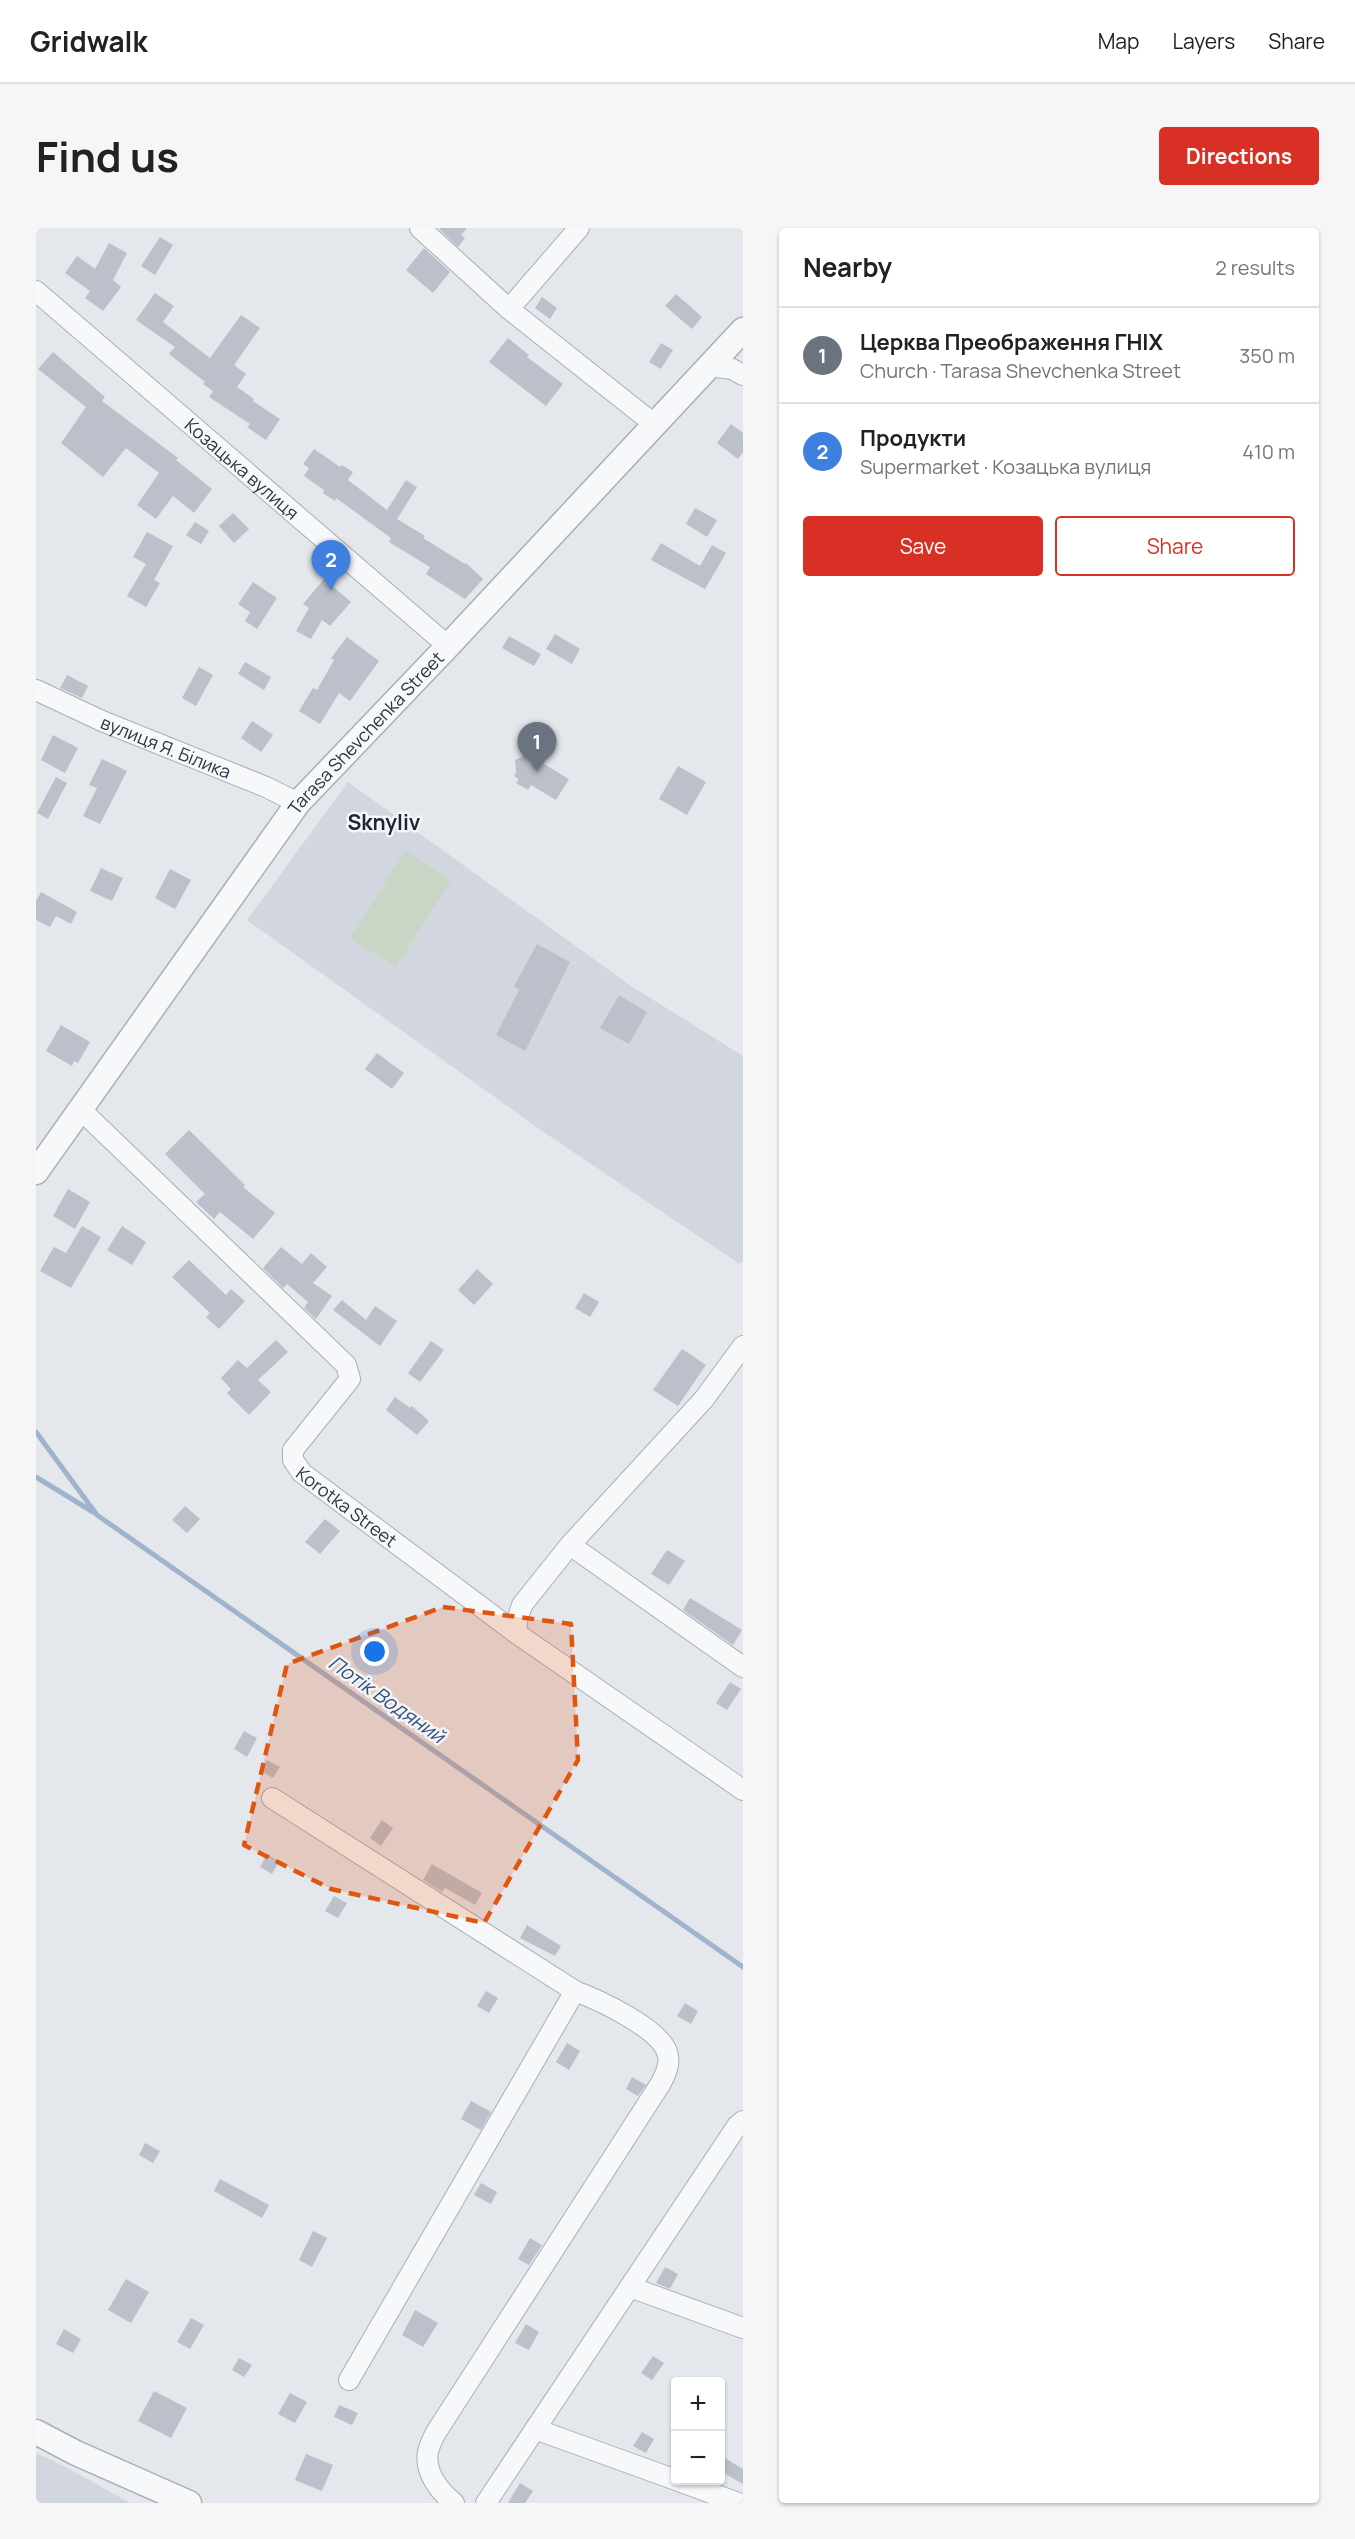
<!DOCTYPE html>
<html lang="en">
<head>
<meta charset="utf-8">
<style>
  body { margin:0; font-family:Manrope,sans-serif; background:#f6f6f6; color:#222 }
  .controls { position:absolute; right:18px; bottom:18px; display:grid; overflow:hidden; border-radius:6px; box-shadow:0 2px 4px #0004 }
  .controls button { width:54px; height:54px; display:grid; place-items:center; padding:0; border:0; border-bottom:2px solid #e0e0e0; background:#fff; color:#222; font:30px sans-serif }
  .you { position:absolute; left:339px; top:1424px; width:21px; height:21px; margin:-15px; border:4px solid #fff; border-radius:50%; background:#1a73e8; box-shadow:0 0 0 9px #1a73e833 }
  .badge { display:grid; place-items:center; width:39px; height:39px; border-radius:50%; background:#d93025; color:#fff; font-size:20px; font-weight:700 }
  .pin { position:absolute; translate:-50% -50px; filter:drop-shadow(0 2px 3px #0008) }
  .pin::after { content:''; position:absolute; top:32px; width:21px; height:18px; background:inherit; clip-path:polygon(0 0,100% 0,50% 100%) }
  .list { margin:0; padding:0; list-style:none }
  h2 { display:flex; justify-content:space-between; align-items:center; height:78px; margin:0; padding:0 24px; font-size:26px }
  h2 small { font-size:20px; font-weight:400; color:#767676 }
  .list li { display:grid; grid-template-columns:39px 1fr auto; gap:18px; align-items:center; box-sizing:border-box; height:96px; padding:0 24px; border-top:2px solid #e0e0e0 }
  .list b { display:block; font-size:22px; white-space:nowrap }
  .list p { margin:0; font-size:20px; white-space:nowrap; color:#767676 }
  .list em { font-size:20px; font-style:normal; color:#767676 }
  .actions { display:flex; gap:12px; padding:18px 24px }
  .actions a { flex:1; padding:14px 0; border:2px solid #d93025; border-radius:6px; text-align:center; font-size:21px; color:#d93025 }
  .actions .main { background:#d93025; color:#fff }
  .map { position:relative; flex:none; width:707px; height:2275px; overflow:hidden; border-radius:6px }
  header { display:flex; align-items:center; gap:36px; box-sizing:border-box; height:84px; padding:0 30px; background:#fff; border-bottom:2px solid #e0e0e0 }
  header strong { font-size:28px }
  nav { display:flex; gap:33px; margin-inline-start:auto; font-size:21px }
  .intro { display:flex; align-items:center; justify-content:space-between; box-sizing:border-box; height:144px; padding:0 36px }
  h1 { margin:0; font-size:42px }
  .button { padding:15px 27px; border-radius:6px; background:#d93025; color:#fff; font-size:21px; font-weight:700 }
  main { display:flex; gap:36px; padding:0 36px }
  aside { flex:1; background:#fff; border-radius:6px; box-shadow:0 2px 4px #0004 }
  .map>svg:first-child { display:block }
  .built { fill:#d2d6de }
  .green { fill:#c9d6c5 }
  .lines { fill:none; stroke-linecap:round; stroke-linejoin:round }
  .stream { stroke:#9fb4cc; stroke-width:5 }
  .building { fill:#bbc0ca }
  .minor-casing { stroke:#a9aeb7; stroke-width:22 }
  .tertiary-casing { stroke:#a9aeb7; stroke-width:27 }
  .minor { stroke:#f7f8fa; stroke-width:20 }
  .tertiary { stroke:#f7f8fa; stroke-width:24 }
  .marked { fill:#df570f; fill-opacity:0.2; stroke:#df570f; stroke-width:4.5; stroke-dasharray:12 8; stroke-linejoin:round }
  .labels { text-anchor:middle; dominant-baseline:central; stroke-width:5; stroke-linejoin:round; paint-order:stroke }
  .street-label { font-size:18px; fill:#2b3445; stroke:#f4f6f9 }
  .water-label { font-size:20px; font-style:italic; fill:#34527a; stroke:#f4f6f9 }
  .quarter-label { font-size:21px; font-weight:bold; fill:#1d2536; stroke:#f4f6f9 }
</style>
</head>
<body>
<header>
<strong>Gridwalk</strong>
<nav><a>Map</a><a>Layers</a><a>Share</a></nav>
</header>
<div class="intro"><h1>Find us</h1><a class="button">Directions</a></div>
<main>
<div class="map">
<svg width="707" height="2275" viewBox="0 0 707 2275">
  <rect width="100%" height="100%" fill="#e4e7ec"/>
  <g class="built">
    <path d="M312 554 595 758 707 828V1032L704 1036 512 907 211 692Z"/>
    <path d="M0 2225 28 2238 94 2275H0Z"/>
  </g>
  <path class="green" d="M369 623 415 652 360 739 314 711Z"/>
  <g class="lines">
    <g class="stream">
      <path d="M0 1204 61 1287 707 1739"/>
      <path d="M0 1249 57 1284"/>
    </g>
  </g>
  <g class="building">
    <path d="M405 0H431L425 7 429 10 422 19 403 1Z"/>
    <path d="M124 9 137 17 119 47 105 38Z"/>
    <path d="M73 15 91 25 77 52 85 59 67 83 49 70 54 63 29 45 41 28 59 41Z"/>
    <path d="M388 20 414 44 397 65 370 42Z"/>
    <path d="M119 65 138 78 127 94 174 130 205 87 224 100 198 137 210 146 201 159 218 171 217 173 244 191 230 212 211 199 214 196 173 169 177 163 167 156 169 154 133 126 139 119 100 92Z"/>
    <path d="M640 66 666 89 656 101 629 78Z"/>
    <path d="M506 69 521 80 514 91 499 80Z"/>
    <path d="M472 110 493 127 491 129 527 156 510 178 453 134Z"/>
    <path d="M625 115 637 122 625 141 613 134Z"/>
    <path d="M17 124 69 169 66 173 142 230 140 232 176 261 158 285 137 268 120 291 101 277 123 245 90 220 67 249 25 215 50 179 2 141Z"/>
    <path d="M695 196 707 205V224L702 231 681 215Z"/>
    <path d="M278 221 304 239 306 237 317 244 312 252 351 282 370 252 381 259 361 291 389 308 387 310 429 336 430 335 447 351 429 371 390 346 394 339 353 314 355 310 300 270 299 273 287 265 288 262 268 248 273 240 267 236Z"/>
    <path d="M659 280 681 292 671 309 650 296Z"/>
    <path d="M197 285 213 301 198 315 183 298Z"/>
    <path d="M159 294 173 303 165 316 150 307Z"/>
    <path d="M111 304 137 318 118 352 124 355 110 379 91 368 110 336 97 329Z"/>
    <path d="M625 315 664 338 676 317 690 325 669 361 615 332Z"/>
    <path d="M288 351 315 374 294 398 286 392 275 411 260 403 273 380 267 376Z"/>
    <path d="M217 354 241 370 221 401 209 393 214 384 202 376Z"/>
    <path d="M519 406 544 421 536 436 510 421Z"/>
    <path d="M473 408 505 426 498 438 466 420Z"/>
    <path d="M311 409 343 433 314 473 303 465 284 496 263 483 277 460 281 462 298 432 295 430Z"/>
    <path d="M209 434 235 449 228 462 202 446Z"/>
    <path d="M163 439 177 447 160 478 146 470Z"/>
    <path d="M31 447 52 458 46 470 24 460Z"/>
    <path d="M216 493 237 507 225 524 205 510Z"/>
    <path d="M17 507 42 520 29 545 5 532Z"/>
    <path d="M495 518 513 528 508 536 533 551 520 572 495 557 492 562 480 555 483 551 478 548 480 544 479 532 491 526Z"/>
    <path d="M66 531 91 543 64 596 47 588 61 560 53 557Z"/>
    <path d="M642 538 670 554 651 587 623 571Z"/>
    <path d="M20 549 31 555 12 591 1 585Z"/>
    <path d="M65 640 87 650 76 673 54 663Z"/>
    <path d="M134 641 155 652 139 681 119 670Z"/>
    <path d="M5 664 41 684 35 696 20 688 14 699 0 692V673Z"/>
    <path d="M501 716 534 734 489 823 460 807 483 762 478 758Z"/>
    <path d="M583 767 611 784 593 816 564 800Z"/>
    <path d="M25 797 54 814 42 835 38 833 36 838 10 823Z"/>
    <path d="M341 825 368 845 356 861 329 841Z"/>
    <path d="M153 902 209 957 207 959 239 985 217 1011 184 984 178 991 160 974 169 966 129 926Z"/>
    <path d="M32 961 54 974 39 1001 17 988Z"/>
    <path d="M46 998 65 1009 35 1060 4 1043 18 1019 30 1025Z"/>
    <path d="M86 998 110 1014 96 1037 71 1022Z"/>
    <path d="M245 1019 266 1036 275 1025 291 1039 277 1055 296 1068 280 1091 268 1080 272 1074 251 1056 247 1060 227 1040Z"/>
    <path d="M153 1032 190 1067 195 1061 209 1073 183 1101 170 1089 174 1085 136 1049Z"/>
    <path d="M441 1041 457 1056 438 1077 422 1062Z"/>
    <path d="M548 1065 563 1074 554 1089 539 1080Z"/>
    <path d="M306 1072 330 1092 339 1078 361 1093 344 1118 297 1082Z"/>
    <path d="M240 1112 252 1124 222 1152 235 1164 213 1187 191 1165 195 1161 185 1150 202 1132 211 1140Z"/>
    <path d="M395 1113 408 1122 384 1154 372 1145Z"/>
    <path d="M646 1121 670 1137 642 1178 617 1162Z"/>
    <path d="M359 1169 374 1180 376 1178 393 1193 381 1207 350 1182Z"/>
    <path d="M149 1278 164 1291 151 1305 136 1292Z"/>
    <path d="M289 1291 304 1303 284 1326 269 1314Z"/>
    <path d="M631 1322 649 1333 633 1357 615 1346Z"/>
    <path d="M654 1370 706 1402 697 1417 647 1382Z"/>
    <path d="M694 1454 705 1461 691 1482 680 1475Z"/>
    <path d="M208 1503 221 1510 211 1529 198 1521Z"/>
    <path d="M231 1532 244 1539 237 1550 225 1543Z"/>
    <path d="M346 1592 357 1600 345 1618 334 1610Z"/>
    <path d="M231 1626 243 1634 236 1646 224 1639Z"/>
    <path d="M396 1636 446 1665 439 1677 409 1660 406 1664 387 1652Z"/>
    <path d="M298 1668 311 1675 302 1690 289 1683Z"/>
    <path d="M491 1697 525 1718 519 1728 484 1710Z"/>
    <path d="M450 1763 462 1770 453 1785 441 1778Z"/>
    <path d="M649 1775 662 1783 655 1796 641 1788Z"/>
    <path d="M531 1815 544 1823 533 1842 520 1834Z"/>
    <path d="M596 1849 610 1857 602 1868 590 1861Z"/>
    <path d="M435 1873 455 1884 445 1902 425 1891Z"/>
    <path d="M109 1915 124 1923 117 1935 103 1927Z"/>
    <path d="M184 1951 233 1977 226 1990 178 1963Z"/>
    <path d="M445 1955 461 1964 455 1976 438 1967Z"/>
    <path d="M277 2003 291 2010 276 2039 263 2032Z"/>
    <path d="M494 2010 506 2017 493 2037 482 2031Z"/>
    <path d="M629 2039 642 2046 634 2061 620 2055Z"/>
    <path d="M90 2051 113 2064 95 2095 72 2082Z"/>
    <path d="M379 2082 402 2095 387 2119 366 2107Z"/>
    <path d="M155 2090 168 2097 154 2121 141 2114Z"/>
    <path d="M490 2096 503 2104 493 2122 479 2115Z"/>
    <path d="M28 2101 45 2111 37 2125 20 2116Z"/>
    <path d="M617 2128 628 2135 616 2152 605 2145Z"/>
    <path d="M203 2130 216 2137 208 2149 196 2142Z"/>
    <path d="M118 2163 151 2180 135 2210 102 2193Z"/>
    <path d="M254 2165 271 2174 259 2195 242 2186Z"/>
    <path d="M303 2177 322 2185 316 2197 298 2189Z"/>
    <path d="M606 2204 618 2211 610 2225 597 2218Z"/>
    <path d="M270 2226 297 2237 286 2263 259 2252Z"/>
    <path d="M684 2227 707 2241V2256L684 2243Z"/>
    <path d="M484 2255 497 2263 489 2275H472Z"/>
  </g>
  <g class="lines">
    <defs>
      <g id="minor">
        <path d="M384 0 473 81 618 196"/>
        <path id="s1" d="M0 63 412 418"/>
        <path d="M473 81 543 0"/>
        <path d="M673 138 696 141 707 147"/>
        <path id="s2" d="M0 462 66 493 230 559 262 575"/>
        <path id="s3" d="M43 880 310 1137 314 1151 257 1222V1232L266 1245 480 1405 707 1562"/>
        <path d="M534 1317 707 1439"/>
        <path d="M480 1405 481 1392 486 1377 534 1317 668 1171 707 1118"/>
        <path d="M236 1570 539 1763C563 1772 623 1800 631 1824 635 1835 630 1845 625 1855L399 2206C397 2211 393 2218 392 2224 388 2244 404 2264 418 2275"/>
        <path d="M594 2059 707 2100"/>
        <path d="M313 2152 539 1763"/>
        <path d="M499 2201 640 2252"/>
        <path d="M640 2252 702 2275"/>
        <path d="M450 2275 701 1898 707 1893"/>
      </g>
      <g id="tertiary">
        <path id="s4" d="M0 944 262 575 412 418 707 102"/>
        <path d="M0 2204 40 2225 153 2275"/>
      </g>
    </defs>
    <use href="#minor" class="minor-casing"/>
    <use href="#tertiary" class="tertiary-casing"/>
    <use href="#minor" class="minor"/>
    <use href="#tertiary" class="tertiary"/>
  </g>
  <path class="marked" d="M407 1379 535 1396 542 1532 448 1695 295 1661 208 1617 251 1436Z"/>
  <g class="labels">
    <g class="street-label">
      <text stroke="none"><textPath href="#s1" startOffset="272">Козацька вулиця</textPath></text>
      <text stroke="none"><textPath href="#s4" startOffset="550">Tarasa Shevchenka Street</textPath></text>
      <text stroke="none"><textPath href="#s2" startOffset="142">вулиця Я. Білика</textPath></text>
      <text stroke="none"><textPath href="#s3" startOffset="558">Korotka Street</textPath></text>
    </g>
    <g class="water-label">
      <text transform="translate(351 1471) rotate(35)">Потік Водяний</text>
    </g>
    <g class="quarter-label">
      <text x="348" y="594">Sknyliv</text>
    </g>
  </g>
</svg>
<div class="controls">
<button>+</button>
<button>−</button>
</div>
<div class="you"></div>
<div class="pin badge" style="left:501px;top:544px;background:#6b7280">1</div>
<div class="pin badge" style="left:295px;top:362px;background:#3f7fe0">2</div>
</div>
<aside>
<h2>Nearby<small>2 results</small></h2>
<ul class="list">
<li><span class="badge" style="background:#6b7280">1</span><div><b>Церква Преображення ГНІХ</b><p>Church · Tarasa Shevchenka Street</p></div><em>350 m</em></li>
<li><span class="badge" style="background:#3f7fe0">2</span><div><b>Продукти</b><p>Supermarket · Козацька вулиця</p></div><em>410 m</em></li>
</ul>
<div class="actions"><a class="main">Save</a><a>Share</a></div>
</aside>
</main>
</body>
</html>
